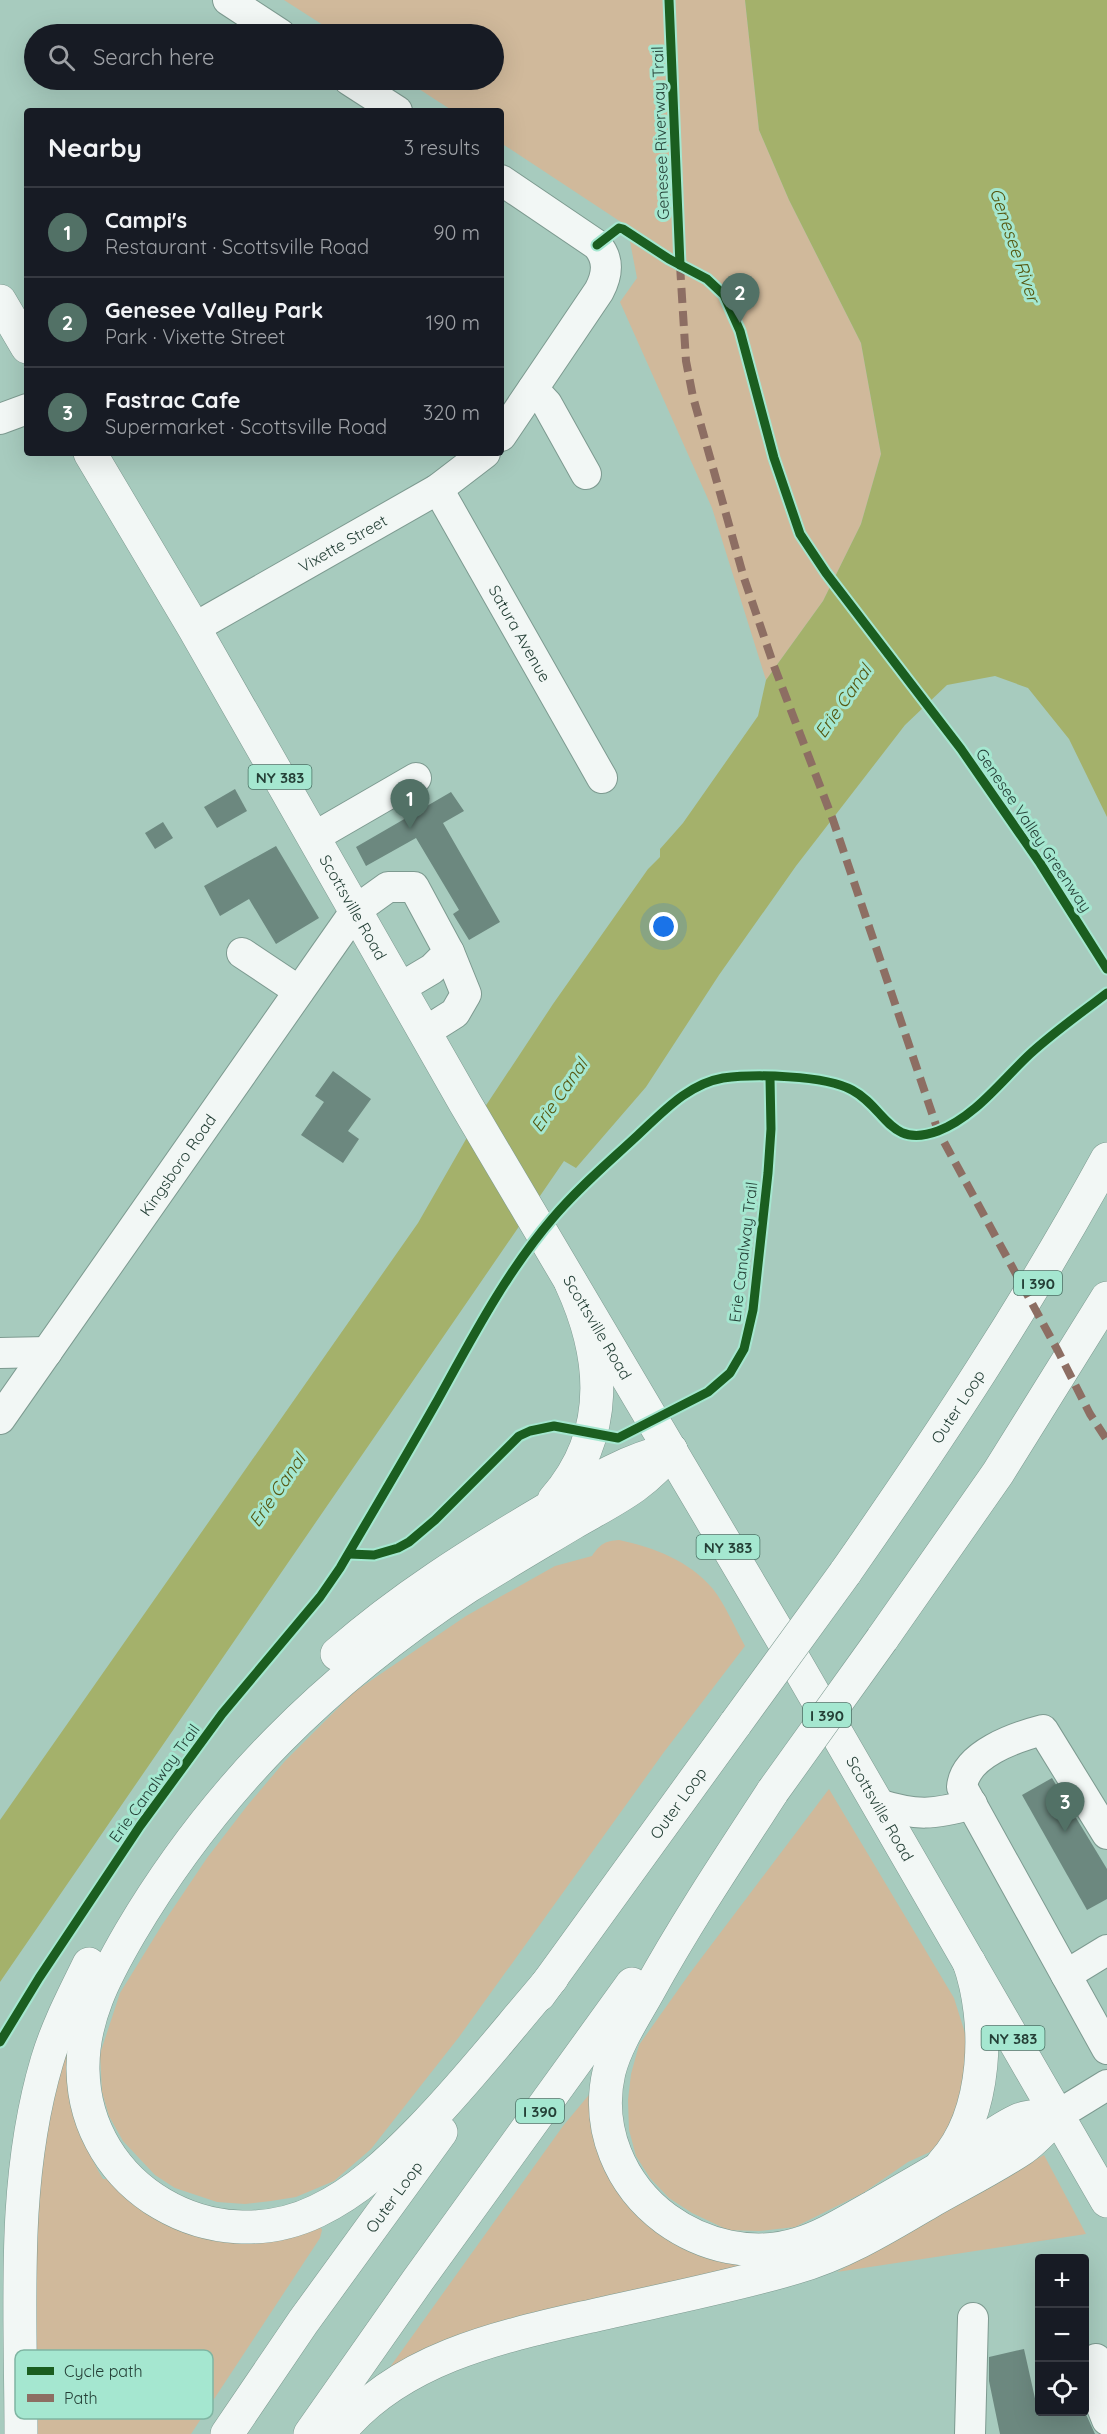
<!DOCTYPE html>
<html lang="en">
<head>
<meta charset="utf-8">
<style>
  body { margin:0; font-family:Quicksand,sans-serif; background:#242831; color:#f1f3f6 }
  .controls { position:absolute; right:18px; bottom:18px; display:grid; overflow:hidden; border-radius:6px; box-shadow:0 6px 24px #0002 }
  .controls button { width:54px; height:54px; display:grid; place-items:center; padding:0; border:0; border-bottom:2px solid #363941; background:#171b24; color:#f1f3f6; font:30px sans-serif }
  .you { position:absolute; left:664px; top:927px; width:21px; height:21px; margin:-15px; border:4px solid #fff; border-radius:50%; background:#1a73e8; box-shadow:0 0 0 9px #1a73e833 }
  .badge { display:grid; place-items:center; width:39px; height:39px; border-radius:50%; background:#527166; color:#fff; font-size:20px; font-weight:700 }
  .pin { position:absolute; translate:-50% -50px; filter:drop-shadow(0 2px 3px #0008) }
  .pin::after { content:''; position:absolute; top:32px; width:21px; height:18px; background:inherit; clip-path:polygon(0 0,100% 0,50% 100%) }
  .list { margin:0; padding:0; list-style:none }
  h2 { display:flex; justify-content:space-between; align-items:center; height:78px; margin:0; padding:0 24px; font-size:26px }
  h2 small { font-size:20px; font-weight:400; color:#9ea1a6 }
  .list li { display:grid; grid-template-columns:39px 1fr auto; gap:18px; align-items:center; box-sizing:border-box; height:90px; padding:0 24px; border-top:2px solid #363941 }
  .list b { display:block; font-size:22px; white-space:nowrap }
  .list p { margin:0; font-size:20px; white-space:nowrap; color:#9ea1a6 }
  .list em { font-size:20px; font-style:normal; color:#9ea1a6 }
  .icon { flex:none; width:33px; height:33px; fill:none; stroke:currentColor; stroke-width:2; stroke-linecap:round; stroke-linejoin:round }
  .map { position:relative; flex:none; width:1107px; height:2434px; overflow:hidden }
  .search { position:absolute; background:#171b24; box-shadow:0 6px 24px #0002; left:24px; top:24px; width:480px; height:66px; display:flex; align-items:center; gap:15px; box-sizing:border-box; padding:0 21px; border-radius:33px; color:#9ea1a6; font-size:22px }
  .panel { position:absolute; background:#171b24; box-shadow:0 6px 24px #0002; left:24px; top:108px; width:480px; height:348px; border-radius:6px }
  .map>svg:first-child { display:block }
  .green { fill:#d0b99b }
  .water { fill:#a4b16b }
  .building { fill:#6c887f }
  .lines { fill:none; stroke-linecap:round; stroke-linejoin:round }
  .minor-casing { stroke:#7d9a90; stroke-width:32 }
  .major-casing { stroke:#7d9a90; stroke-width:34 }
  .highway-casing { stroke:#7d9a90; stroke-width:34 }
  .minor { stroke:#f2f7f5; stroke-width:30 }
  .major { stroke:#f2f7f5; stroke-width:33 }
  .highway { stroke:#f2f7f5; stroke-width:33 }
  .highway-bridge-casing { stroke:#7d9a90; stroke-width:34; stroke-linecap:butt }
  .highway-bridge { stroke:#f2f7f5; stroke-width:33 }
  .quiet { stroke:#8d6e63; stroke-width:8; stroke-dasharray:15 8; stroke-linecap:butt }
  .cycleway-casing { stroke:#a5e7d0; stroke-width:13 }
  .cycleway { stroke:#1b5e20; stroke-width:9 }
  .labels { text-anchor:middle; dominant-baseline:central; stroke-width:6; stroke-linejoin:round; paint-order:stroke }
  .shield { fill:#a5e7d0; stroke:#4b7265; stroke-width:1.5 }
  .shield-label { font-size:15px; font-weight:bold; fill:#254037 }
  .street-label { font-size:16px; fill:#254037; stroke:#a5e7d0 }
  .water-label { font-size:18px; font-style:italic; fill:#555710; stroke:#a5e7d0 }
  .key { fill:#a5e7d0; stroke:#7fb5a2; stroke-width:1.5 }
  .key-label { font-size:16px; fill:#254037 }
</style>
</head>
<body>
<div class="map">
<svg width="1107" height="2434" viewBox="0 0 1107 2434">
  <rect width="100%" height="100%" fill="#a7cbbe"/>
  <g class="green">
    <path d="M284 0H745L759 130 789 200 861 343 881 454 861 524 823 601 766 680 712 508 620 302 637 278 627 226 501 143V111H453L405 80H494V34H337Z"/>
    <path d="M619 1540C653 1547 690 1561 713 1589 726 1606 735 1628 745 1646L664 1752 459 2037 371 2149 334 2181 296 2197 271 2201 245 2204 217 2202 175 2188 155 2175 123 2141 109 2116 102 2092 100 2054 120 1993 162 1925 207 1858 247 1806 285 1761 354 1692 466 1616 555 1566 592 1556C600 1544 605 1541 619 1540Z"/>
    <path d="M829 1789 954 1998 965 2033 970 2065 965 2090 943 2141 930 2152 908 2162 863 2193 795 2227 759 2231 728 2230 692 2213 669 2198 650 2178 636 2156 629 2130 628 2100 631 2074 639 2045 690 1973Z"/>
    <path d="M71 2035C65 2094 74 2128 103 2179H115L135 2197 318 2222 322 2230 320 2238 191 2434H32L31 2329 40 2129Z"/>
    <path d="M593 2090 623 2190 781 2262 380 2381 563 2126Z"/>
    <path d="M1044 2155 1086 2234 837 2272Z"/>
  </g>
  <path class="water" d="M745 0H1107V817L1069 739 1028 688 995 676 947 685 905 725 796 866 719 975 646 1087 576 1168 564 1161 0 1982V1820L418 1223 481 1113 553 1004 648 869 660 857V849L683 823 758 716 766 680 823 601 861 524 881 454 861 343 789 200 759 130Z"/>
  <g class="building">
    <path d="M235 789 247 811 217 828 204 807Z"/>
    <path d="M451 792 464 811 443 823 500 922 469 940 453 914 459 910 416 838 366 866 356 847Z"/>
    <path d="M163 822 173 838 155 849 145 833Z"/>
    <path d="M276 846 319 918 276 944 249 899 220 916 204 886Z"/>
    <path d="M333 1071 371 1099 348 1131 359 1139 343 1163 301 1135 324 1102 315 1096Z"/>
    <path d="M1052 1778 1107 1869V1899L1087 1910 1022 1795Z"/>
    <path d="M1024 2349 1038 2412H1085L1095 2434H1000L989 2381V2357Z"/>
  </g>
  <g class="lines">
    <defs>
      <g id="minor">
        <path d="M228 0 280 34"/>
        <path d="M349 80 397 111"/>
        <path d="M501 180 597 245C609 259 608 274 599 291L501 436"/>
        <path d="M533 389 547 404 586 474"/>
        <path d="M0 419 27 409"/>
        <path id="s1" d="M438 489 602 778"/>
        <path id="s2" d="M194 628 438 489 485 453"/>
        <path d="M314 837 416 778"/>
        <path d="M242 953 299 991"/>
        <path d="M425 1032 455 1013 466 994 449 952"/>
        <path d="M0 1353 47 1352"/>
        <path id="s3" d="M0 1419 356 910 388 887H414L449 952 432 969 400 988"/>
        <path d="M878 1804C916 1816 934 1815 972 1804"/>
        <path d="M1107 1834 1043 1730C1016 1737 965 1754 962 1787L1107 2049"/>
        <path d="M1066 1975 1107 1950"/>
        <path d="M1058 2115 1107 2085"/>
        <path d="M1096 2359 1098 2397 1107 2420"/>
        <path d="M970 2434 973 2318"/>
      </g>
      <g id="major">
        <path d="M0 301 27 347"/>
        <path id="s4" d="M90 453 194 628 465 1103 785 1644 1107 2201"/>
      </g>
      <g id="highway">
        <path d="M554 1500C611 1435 605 1357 571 1283"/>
        <path id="s5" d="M845 1573C940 1437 1027 1305 1107 1159"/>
        <path d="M882 1639 998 1473 1107 1298"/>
        <path d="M337 1654C401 1598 471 1554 544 1511 585 1486 624 1460 671 1450"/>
        <path d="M773 1791C730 1857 686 1923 648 1992 634 2017 616 2044 609 2072 596 2128 620 2185 666 2219 703 2246 753 2258 798 2244 825 2236 849 2220 873 2207 905 2188 938 2170 969 2150 985 2141 1005 2125 1021 2119 1032 2115 1047 2116 1058 2115"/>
        <path d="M552 1978C508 2029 467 2082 420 2130 390 2161 357 2192 317 2211 213 2261 85 2189 83 2070 82 2019 105 1976 130 1933 215 1789 327 1679 467 1587 502 1565 538 1544 573 1523 609 1502 647 1485 671 1450"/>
        <path id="s6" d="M539 1995 736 1723"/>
        <path d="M943 2163C988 2113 990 2022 969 1962"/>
        <path d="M21 2434C21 2309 11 2182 47 2061 57 2027 74 1995 89 1964"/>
        <path id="s7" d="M227 2434 303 2322 441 2132"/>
        <path d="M310 2434 418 2280 632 1984"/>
        <path d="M338 2434C398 2359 498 2337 587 2317 656 2301 726 2288 794 2268 843 2254 884 2229 928 2203 959 2185 992 2169 1022 2149 1035 2140 1047 2126 1058 2115"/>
      </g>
    </defs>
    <use href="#minor" class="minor-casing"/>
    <use href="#major" class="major-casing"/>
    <use href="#highway" class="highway-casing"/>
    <use href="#minor" class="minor"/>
    <use href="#major" class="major"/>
    <use href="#highway" class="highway"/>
    <defs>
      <g id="highway-bridge">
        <path d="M736 1723 845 1573"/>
        <path d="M773 1791 882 1639"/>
      </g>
    </defs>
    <use href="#highway-bridge" class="highway-bridge-casing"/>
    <use href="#highway-bridge" class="highway-bridge"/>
    <path class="quiet" d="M680 265 686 361 693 397 744 578 774 666 833 820 938 1131 1058 1351 1090 1414 1107 1440"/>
    <defs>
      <g id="cycleway">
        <path d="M669 0 680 265"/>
        <path d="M597 245 619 228 623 229 669 259 707 279 724 295 740 331 774 458 800 534 826 573 961 749 1040 863 1107 969"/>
        <path d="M349 1554 374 1555 398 1548 409 1542 435 1520 519 1436 530 1431 554 1426 618 1438 708 1392 730 1373 744 1349 753 1310 768 1173 771 1129 770 1078"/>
        <path d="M0 2042 39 1978 140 1826 222 1714 320 1597 340 1568C372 1513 405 1458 436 1403 471 1340 505 1274 552 1219 578 1188 609 1162 638 1135 663 1112 688 1084 723 1078 754 1074 825 1075 852 1090 886 1108 889 1149 938 1131 975 1117 1002 1080 1030 1054 1054 1032 1081 1013 1107 993"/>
      </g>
    </defs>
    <use href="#cycleway" class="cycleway-casing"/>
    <use href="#cycleway" class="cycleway"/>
  </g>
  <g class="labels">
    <g class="shield">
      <rect x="248.5" y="765" width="63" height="24" rx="4.5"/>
      <rect x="1014" y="1271" width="48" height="24" rx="4.5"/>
      <rect x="696.5" y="1535" width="63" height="24" rx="4.5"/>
      <rect x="803" y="1703" width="48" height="24" rx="4.5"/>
      <rect x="981.5" y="2026" width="63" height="24" rx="4.5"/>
      <rect x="516" y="2099" width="48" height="24" rx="4.5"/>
    </g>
    <g class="shield-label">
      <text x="280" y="777">NY 383</text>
      <text x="1038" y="1283">I 390</text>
      <text x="728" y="1547">NY 383</text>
      <text x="827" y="1715">I 390</text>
      <text x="1013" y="2038">NY 383</text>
      <text x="540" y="2111">I 390</text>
    </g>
    <g class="street-label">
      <text transform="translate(660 133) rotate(-92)">Genesee Riverway Trail</text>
      <text stroke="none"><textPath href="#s2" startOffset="171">Vixette Street</textPath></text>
      <text stroke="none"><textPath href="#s1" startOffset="166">Satura Avenue</textPath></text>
      <text transform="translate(1034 830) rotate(56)">Genesee Valley Greenway</text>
      <text stroke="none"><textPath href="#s4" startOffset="525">Scottsville Road</textPath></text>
      <text stroke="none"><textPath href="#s3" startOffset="310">Kingsboro Road</textPath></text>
      <text transform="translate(743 1252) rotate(-83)">Erie Canalway Trail</text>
      <text stroke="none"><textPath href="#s4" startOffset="1011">Scottsville Road</textPath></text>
      <text stroke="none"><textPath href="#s5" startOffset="201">Outer Loop</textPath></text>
      <text transform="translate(154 1783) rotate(-54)">Erie Canalway Trail</text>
      <text stroke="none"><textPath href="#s6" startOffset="237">Outer Loop</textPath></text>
      <text stroke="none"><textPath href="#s4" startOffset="1569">Scottsville Road</textPath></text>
      <text stroke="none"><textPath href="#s7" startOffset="290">Outer Loop</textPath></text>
    </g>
    <g class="water-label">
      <text transform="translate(1015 245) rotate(71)">Genesee River</text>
      <text transform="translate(843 701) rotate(-55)">Erie Canal</text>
      <text transform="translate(559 1095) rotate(-55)">Erie Canal</text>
      <text transform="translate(277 1490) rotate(-55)">Erie Canal</text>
    </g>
  </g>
  <rect x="15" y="2350" width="198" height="69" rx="9" class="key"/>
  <rect x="27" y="2367" width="27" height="8" fill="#1b5e20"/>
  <rect x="27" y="2394" width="27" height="8" fill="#8d6e63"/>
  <g class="key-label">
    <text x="64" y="2377">Cycle path</text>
    <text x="64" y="2404">Path</text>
  </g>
</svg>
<div class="controls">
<button>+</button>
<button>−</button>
<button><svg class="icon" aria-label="locate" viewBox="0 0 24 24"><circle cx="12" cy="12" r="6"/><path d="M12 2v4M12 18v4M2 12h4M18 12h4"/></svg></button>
</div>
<div class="you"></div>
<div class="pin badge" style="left:410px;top:829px">1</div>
<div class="pin badge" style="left:740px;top:323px">2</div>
<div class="pin badge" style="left:1065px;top:1832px">3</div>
<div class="search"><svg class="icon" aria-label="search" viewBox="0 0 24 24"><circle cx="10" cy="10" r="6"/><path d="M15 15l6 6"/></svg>Search here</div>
<section class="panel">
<h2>Nearby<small>3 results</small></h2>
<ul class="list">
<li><span class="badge">1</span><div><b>Campi's</b><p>Restaurant · Scottsville Road</p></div><em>90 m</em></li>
<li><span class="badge">2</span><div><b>Genesee Valley Park</b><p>Park · Vixette Street</p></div><em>190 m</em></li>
<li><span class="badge">3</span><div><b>Fastrac Cafe</b><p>Supermarket · Scottsville Road</p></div><em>320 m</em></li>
</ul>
</section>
</div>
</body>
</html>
